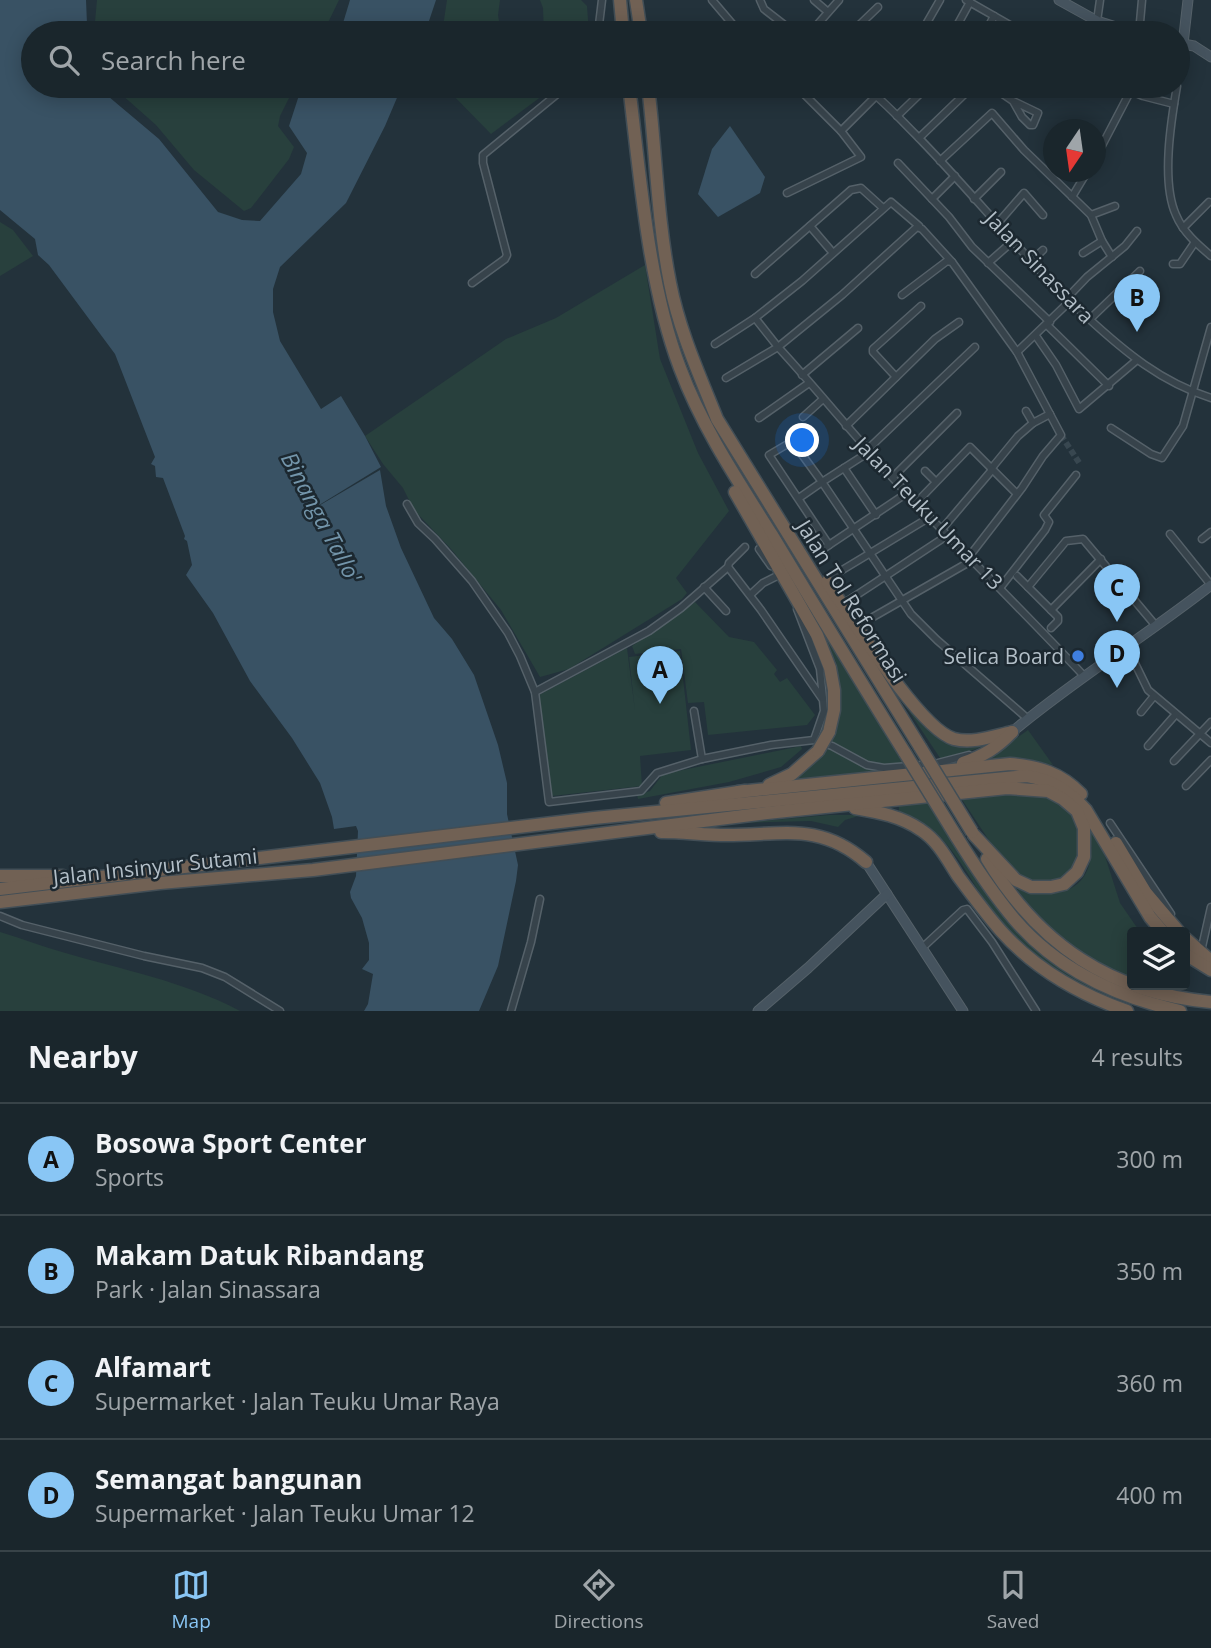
<!DOCTYPE html>
<html lang="en">
<head>
<meta charset="utf-8">
<style>
  body { margin:0; font-family:"Open Sans",sans-serif; background:#273238; color:#f1f3f6 }
  .controls { position:absolute; right:21px; bottom:21px; display:grid; overflow:hidden; border-radius:7px; box-shadow:0 4px 18px #0003 }
  .controls button { width:63px; height:63px; display:grid; place-items:center; padding:0; border:0; border-bottom:2px solid #384348; background:#1a262c; color:#f1f3f6; font:35px sans-serif }
  .compass { position:absolute; left:1043px; top:119px; width:63px; height:63px; border-radius:50%; background:#1a262c; box-shadow:0 4px 18px #0003; rotate:193deg }
  .you { position:absolute; left:803px; top:441px; width:24px; height:24px; margin:-18px; border:5px solid #fff; border-radius:50%; background:#1a73e8; box-shadow:0 0 0 10px #1a73e833 }
  .badge { display:grid; place-items:center; width:46px; height:46px; border-radius:50%; background:#89c6f5; color:#111; font-size:23px; font-weight:700 }
  .pin { position:absolute; translate:-50% -58px; filter:drop-shadow(0 2px 4px #0008) }
  .pin::after { content:''; position:absolute; top:37px; width:24px; height:21px; background:inherit; clip-path:polygon(0 0,100% 0,50% 100%) }
  .list { margin:0; padding:0; list-style:none }
  h2 { display:flex; justify-content:space-between; align-items:center; height:91px; margin:0; padding:0 28px; font-size:30px }
  h2 small { font-size:23px; font-weight:400; color:#9fa5a9 }
  .list li { display:grid; grid-template-columns:46px 1fr auto; gap:21px; align-items:center; box-sizing:border-box; height:112px; padding:0 28px; border-top:2px solid #384348 }
  .list b { display:block; font-size:26px; white-space:nowrap }
  .list p { margin:0; font-size:23px; white-space:nowrap; color:#9fa5a9 }
  .list em { font-size:23px; font-style:normal; color:#9fa5a9 }
  .icon { flex:none; width:38px; height:38px; fill:none; stroke:currentColor; stroke-width:2; stroke-linecap:round; stroke-linejoin:round }
  .map { position:relative; flex:none; width:1211px; height:1011px; overflow:hidden }
  .search { position:absolute; background:#1a262c; box-shadow:0 4px 18px #0003; left:21px; right:21px; top:21px; height:77px; display:flex; align-items:center; gap:18px; box-sizing:border-box; padding:0 24px; border-radius:38px; color:#9fa5a9; font-size:26px }
  .sheet { height:539px; background:#1a262c }
  nav { display:flex; justify-content:space-around; align-items:center; box-sizing:border-box; height:98px; border-top:2px solid #384348; background:#1a262c; font-size:19px; color:#9fa5a9 }
  nav a { display:grid; justify-items:center; gap:4px }
  nav .on { color:#89c6f5 }
  .map>svg:first-child { display:block }
  .green { fill:#28403d }
  .water { fill:#395264 }
  .lines { fill:none; stroke-linecap:round; stroke-linejoin:round }
  .street-tunnel { stroke:#384750; stroke-width:6; stroke-dasharray:6 3; stroke-linecap:butt }
  .street-casing { stroke:#556169; stroke-width:9 }
  .secondary-casing { stroke:#556169; stroke-width:11 }
  .highway-casing { stroke:#424e56; stroke-width:15 }
  .street { stroke:#37434b; stroke-width:6 }
  .secondary { stroke:#45535e; stroke-width:9 }
  .highway { stroke:#716154; stroke-width:12 }
  .highway-bridge-casing { stroke:#424e56; stroke-width:15; stroke-linecap:butt }
  .highway-bridge { stroke:#716154; stroke-width:12 }
  .shop-dot { fill:#3f7fe0; stroke:#1c2830; stroke-width:2.5 }
  .labels { text-anchor:middle; dominant-baseline:central; stroke-width:5; stroke-linejoin:round; paint-order:stroke }
  .street-label { font-size:21px; fill:#b2bec7; stroke:#1c2830 }
  .poi-label { font-size:21px; fill:#b2bec7; stroke:#1c2830; text-anchor:end }
  .water-label { font-size:23px; font-style:italic; fill:#7395aa; stroke:#1c2830 }
</style>
</head>
<body>
<div class="map">
<svg width="1211" height="1011" viewBox="0 0 1211 1011">
  <rect width="100%" height="100%" fill="#23323b"/>
  <g class="green">
    <path d="M97 0H339L323 33H94Z"/>
    <path d="M447 0H500L498 15 501 33H437L444 20Z"/>
    <path d="M540 0H581L587 6 589 33H544L543 8Z"/>
    <path d="M112 86H295L280 116 278 126 294 147 289 159 251 208 244 211 194 170 156 125Z"/>
    <path d="M444 86H539L542 96 491 134Z"/>
    <path d="M0 222 13 230 33 256 0 276Z"/>
    <path d="M645 265 660 359 698 453 729 511 676 578 687 593 682 599 569 669 540 677 501 610 451 549 414 510 403 488 383 464 365 436 506 339 556 318Z"/>
    <path d="M801 592 908 772 786 782 805 771 828 749 841 705 836 662Z"/>
    <path d="M695 602 729 637 754 642 777 670 774 674 780 682 787 678 815 715 807 725 708 735 704 702 688 703 681 649 635 654 632 646Z"/>
    <path d="M857 633 938 735 982 741 984 746 942 761Z"/>
    <path d="M627 648 635 711 629 657 680 651 691 750 640 756 642 786 552 796 539 695Z"/>
    <path d="M1028 730 1053 765 1023 758H988Z"/>
    <path d="M801 746 802 749 781 767 729 782 638 799 637 795 650 791 663 774Z"/>
    <path d="M1031 790C1080 806 1077 812 1080 861L1058 884 1022 880 1004 863 961 798Z"/>
    <path d="M929 800 1049 958 1157 1011C1096 999 1034 964 995 914 965 876 949 826 899 813V804Z"/>
    <path d="M829 815H862L845 820 838 827 811 821 739 823Z"/>
    <path d="M1088 823 1104 853 1120 903 1140 932H1132V978C1079 956 1045 934 1014 884 1067 909 1103 881 1088 823Z"/>
    <path d="M0 932C20 938 41 946 62 952 122 970 184 981 240 1011H0Z"/>
  </g>
  <g class="water">
    <path d="M0 0H86L87 24 84 33H33V86H96L159 139 218 212 242 220 260 221 301 174 307 153 289 126 302 86H402L385 126 346 203 280 267 273 289V312L280 341 321 409 341 396 365 436 381 467 298 518 380 470 386 506 401 548 434 618 452 639 474 675 498 745 507 783V814L518 865 516 881 498 966 479 1011H364L368 1004 373 974 362 969 369 960V943L362 918 351 898 350 892 356 876 358 831 356 826 334 829 332 817 320 783 292 738 250 681 213 613 186 575 192 565 187 541 184 539 185 536 163 478 156 477 155 466 151 464 155 457 115 354 49 265 38 255 35 239 0 210Z"/>
    <path d="M350 0H436L425 33H340Z"/>
    <path d="M730 126 765 177 760 193 718 217 698 194 712 149Z"/>
  </g>
  <g class="lines">
    <path class="street-tunnel" d="M1061 435 1080 464"/>
    <defs>
      <g id="street">
        <path d="M712 0 740 33"/>
        <path d="M760 0 764 9 795 33"/>
        <path d="M814 0 828 12"/>
        <path d="M966 0 1024 33"/>
        <path d="M1097 21 1100 0"/>
        <path d="M598 33 602 0"/>
        <path d="M810 33 839 0"/>
        <path d="M851 33 878 7"/>
        <path d="M921 33 940 0"/>
        <path d="M953 33 970 2"/>
        <path d="M985 33 994 16"/>
        <path d="M1139 33 1142 0"/>
        <path d="M1178 78 1183 44"/>
        <path d="M864 86C883 100 898 117 915 134 974 194 1025 260 1087 317 1125 352 1161 382 1211 398"/>
        <path d="M991 86 1013 101 1022 117 1030 125H1033L1038 113 1013 101"/>
        <path d="M1120 86 1143 96 1174 104"/>
        <path d="M1177 86C1171 121 1161 182 1176 215 1183 232 1197 244 1211 256"/>
        <path d="M875 93 882 86"/>
        <path d="M897 116 928 86"/>
        <path d="M841 131 877 95"/>
        <path d="M919 138 973 86"/>
        <path d="M1096 157 1130 92"/>
        <path d="M940 161 992 113 1024 150 1091 215 1102 241 1112 257"/>
        <path d="M898 163 949 217 972 247 1050 322"/>
        <path d="M787 193 861 157 841 131 796 86"/>
        <path d="M1072 197 1087 172"/>
        <path d="M932 199 955 176"/>
        <path d="M974 199 1001 172"/>
        <path d="M1091 215 1115 206"/>
        <path d="M998 223 1024 193 1043 215"/>
        <path d="M810 226 833 253"/>
        <path d="M1183 228 1209 202"/>
        <path d="M1083 253 1102 241"/>
        <path d="M1031 261 1043 250"/>
        <path d="M988 263 1013 241"/>
        <path d="M1173 264H1180L1195 242"/>
        <path d="M755 274 851 190 861 188 883 208"/>
        <path d="M472 283 505 259 507 255 483 163V155L567 86"/>
        <path d="M902 295 947 261 952 262 1017 352 1061 435 1043 456 1022 488 968 558"/>
        <path d="M1067 298 1087 277 1125 246 1137 231"/>
        <path d="M755 318 802 281 891 202 919 226"/>
        <path d="M1090 319 1140 271"/>
        <path d="M1047 325 1109 386"/>
        <path d="M1036 336 1056 365 1079 409 1137 360"/>
        <path d="M715 344 755 318 778 347 842 295 917 227 922 229 952 262"/>
        <path d="M1017 352 1070 301"/>
        <path d="M802 375 858 328"/>
        <path d="M896 377 873 352V349L921 306"/>
        <path d="M726 378 778 347C825 398 868 453 916 503 972 561 1029 617 1084 676"/>
        <path d="M1026 411 1033 423 1050 414"/>
        <path d="M803 417 823 399"/>
        <path d="M759 418 809 383"/>
        <path d="M846 426 935 339 959 322"/>
        <path d="M1111 428 1151 454 1162 458 1183 426 1211 327"/>
        <path d="M867 450 975 347"/>
        <path d="M869 452 822 482 911 614 937 640 1028 719"/>
        <path d="M844 468 876 515"/>
        <path d="M991 469 1018 436 1033 423"/>
        <path d="M925 471 935 481"/>
        <path d="M893 477 957 413"/>
        <path d="M799 498 822 482 795 445 791 442 769 455 829 545 907 493"/>
        <path d="M916 503 970 447 1017 494"/>
        <path d="M407 504 418 523 435 539 472 581 508 633 520 656 535 692 549 802 641 791 657 773 702 759 771 745 814 740 832 746 867 765 884 768 934 764 969 755"/>
        <path d="M942 529 992 470"/>
        <path d="M1170 534 1211 585"/>
        <path d="M1202 539 1211 532"/>
        <path d="M759 549 771 566"/>
        <path d="M819 552 829 545"/>
        <path d="M728 567 761 610 823 700 824 711 814 740"/>
        <path d="M834 575 930 517"/>
        <path d="M1017 576 1058 617V621L1051 628"/>
        <path d="M704 587 726 611"/>
        <path d="M1028 587 1066 541 1083 539 1156 626"/>
        <path d="M1000 588 1045 530 1049 522 1044 515 1076 475"/>
        <path d="M750 595 763 583 777 576"/>
        <path d="M846 602 948 535"/>
        <path d="M797 609 820 669 823 698"/>
        <path d="M1051 610 1101 559"/>
        <path d="M873 617 971 561"/>
        <path d="M1127 647 1148 690 1211 743"/>
        <path d="M535 692 649 631 681 608 728 567 729 563 745 547"/>
        <path d="M694 711 702 759"/>
        <path d="M1141 712 1154 696"/>
        <path d="M1148 746 1176 714"/>
        <path d="M1174 761 1211 722"/>
        <path d="M1186 786 1211 760"/>
        <path d="M1110 823 1171 914"/>
        <path d="M0 916 22 925 144 956 202 968 225 977 280 1011"/>
        <path d="M1202 947 1211 907"/>
        <path d="M922 948 963 910 967 909 992 942 1036 1011"/>
        <path d="M511 1011 531 942 540 899"/>
      </g>
      <g id="secondary">
        <path d="M1059 0 1097 21 1135 33"/>
        <path d="M1178 43 1194 46 1211 57"/>
        <path d="M1183 44 1188 0"/>
        <path d="M1012 732C1075 679 1146 636 1211 585"/>
        <path d="M866 862 963 1011"/>
        <path d="M758 1011 808 968 887 894"/>
      </g>
      <g id="highway">
        <path d="M620 0 623 33"/>
        <path d="M636 0 641 33"/>
        <path d="M629 86C640 175 648 284 680 368 702 427 738 481 772 535 816 608 860 681 905 753"/>
        <path d="M648 86C656 151 657 218 670 283 679 330 699 374 717 419L920 747"/>
        <path d="M735 492 817 635 830 668 834 690V710L829 732"/>
        <path d="M827 582C850 615 919 729 954 739 972 744 994 736 1012 732"/>
        <path d="M963 763C983 756 997 748 1012 732"/>
        <path d="M769 785 792 774 818 751"/>
        <path d="M738 792 1010 764C1038 766 1061 773 1081 794"/>
        <path d="M666 803 745 791"/>
        <path d="M855 808C878 812 901 816 921 830 938 841 947 859 958 876 972 895 986 914 1001 931 1036 970 1079 994 1127 1011"/>
        <path d="M661 832C683 832 705 835 727 835 783 835 820 822 866 862"/>
        <path d="M956 836C974 865 993 894 1015 920 1057 969 1118 997 1180 1011"/>
        <path d="M1116 843 1146 893 1179 932"/>
        <path d="M987 859C1039 945 1111 993 1211 1002"/>
        <path d="M0 876H63"/>
        <path d="M0 889 594 818 1027 776C1052 780 1069 791 1086 810L1150 917 1163 932"/>
        <path d="M0 902 160 883 313 870 767 813 1007 788 1048 791 1063 799 1077 811 1084 828V857L1077 872 1064 884 1051 887H1031L1016 880 974 835"/>
        <path d="M1185 938 1211 961"/>
        <path d="M1185 954 1211 970"/>
      </g>
    </defs>
    <use href="#street" class="street-casing"/>
    <use href="#secondary" class="secondary-casing"/>
    <use href="#highway" class="highway-casing"/>
    <use href="#street" class="street"/>
    <use href="#secondary" class="secondary"/>
    <use href="#highway" class="highway"/>
    <defs>
      <g id="highway-bridge">
        <path d="M920 747 972 832"/>
        <path d="M818 751 829 732"/>
        <path d="M905 753 956 836"/>
      </g>
    </defs>
    <use href="#highway-bridge" class="highway-bridge-casing"/>
    <use href="#highway-bridge" class="highway-bridge"/>
  </g>
  <circle class="shop-dot" cx="1078" cy="656" r="7"/>
  <g class="labels">
    <g class="street-label">
      <text transform="translate(1040 267) rotate(46)">Jalan Sinassara</text>
      <text transform="translate(929 513) rotate(46)">Jalan Teuku Umar 13</text>
      <text transform="translate(852 601) rotate(58)">Jalan Tol Reformasi</text>
      <text transform="translate(155 866) rotate(-6)">Jalan Insinyur Sutami</text>
    </g>
    <g class="poi-label">
      <text x="1064" y="656">Selica Board</text>
    </g>
    <g class="water-label">
      <text transform="translate(322 517) rotate(62)">Binanga Tallo'</text>
    </g>
  </g>
</svg>
<div class="controls">
<button><svg class="icon" aria-label="layers" viewBox="0 0 24 24"><path d="M12 4l9 5-9 5-9-5zM3 14l9 5 9-5"/></svg></button>
</div>
<svg class="compass" viewBox="-18 -18 36 36"><path d="M0-13l5 13h-10z" fill="#e53935"/><path d="M0 13l5-13h-10z" fill="#9fa5a9"/></svg>
<div class="you"></div>
<div class="pin badge" style="left:660px;top:704px">A</div>
<div class="pin badge" style="left:1137px;top:332px">B</div>
<div class="pin badge" style="left:1117px;top:622px">C</div>
<div class="pin badge" style="left:1117px;top:688px">D</div>
<div class="search"><svg class="icon" aria-label="search" viewBox="0 0 24 24"><circle cx="10" cy="10" r="6"/><path d="M15 15l6 6"/></svg>Search here</div>
</div>
<section class="sheet">
<h2>Nearby<small>4 results</small></h2>
<ul class="list">
<li><span class="badge">A</span><div><b>Bosowa Sport Center</b><p>Sports</p></div><em>300 m</em></li>
<li><span class="badge">B</span><div><b>Makam Datuk Ribandang</b><p>Park · Jalan Sinassara</p></div><em>350 m</em></li>
<li><span class="badge">C</span><div><b>Alfamart</b><p>Supermarket · Jalan Teuku Umar Raya</p></div><em>360 m</em></li>
<li><span class="badge">D</span><div><b>Semangat bangunan</b><p>Supermarket · Jalan Teuku Umar 12</p></div><em>400 m</em></li>
</ul>
</section>
<nav>
<a class="on"><svg class="icon" aria-label="map" viewBox="0 0 24 24"><path d="M3 6l6-2 6 2 6-2v14l-6 2-6-2-6 2zM9 4v14M15 6v14"/></svg>Map</a>
<a><svg class="icon" aria-label="directions" viewBox="0 0 24 24"><path d="M12 3l9 9-9 9-9-9zM9 14v-3h6M13 9l2 2-2 2"/></svg>Directions</a>
<a><svg class="icon" aria-label="saved" viewBox="0 0 24 24"><path d="M7 4h10v16l-5-4-5 4z"/></svg>Saved</a>
</nav>
</body>
</html>
